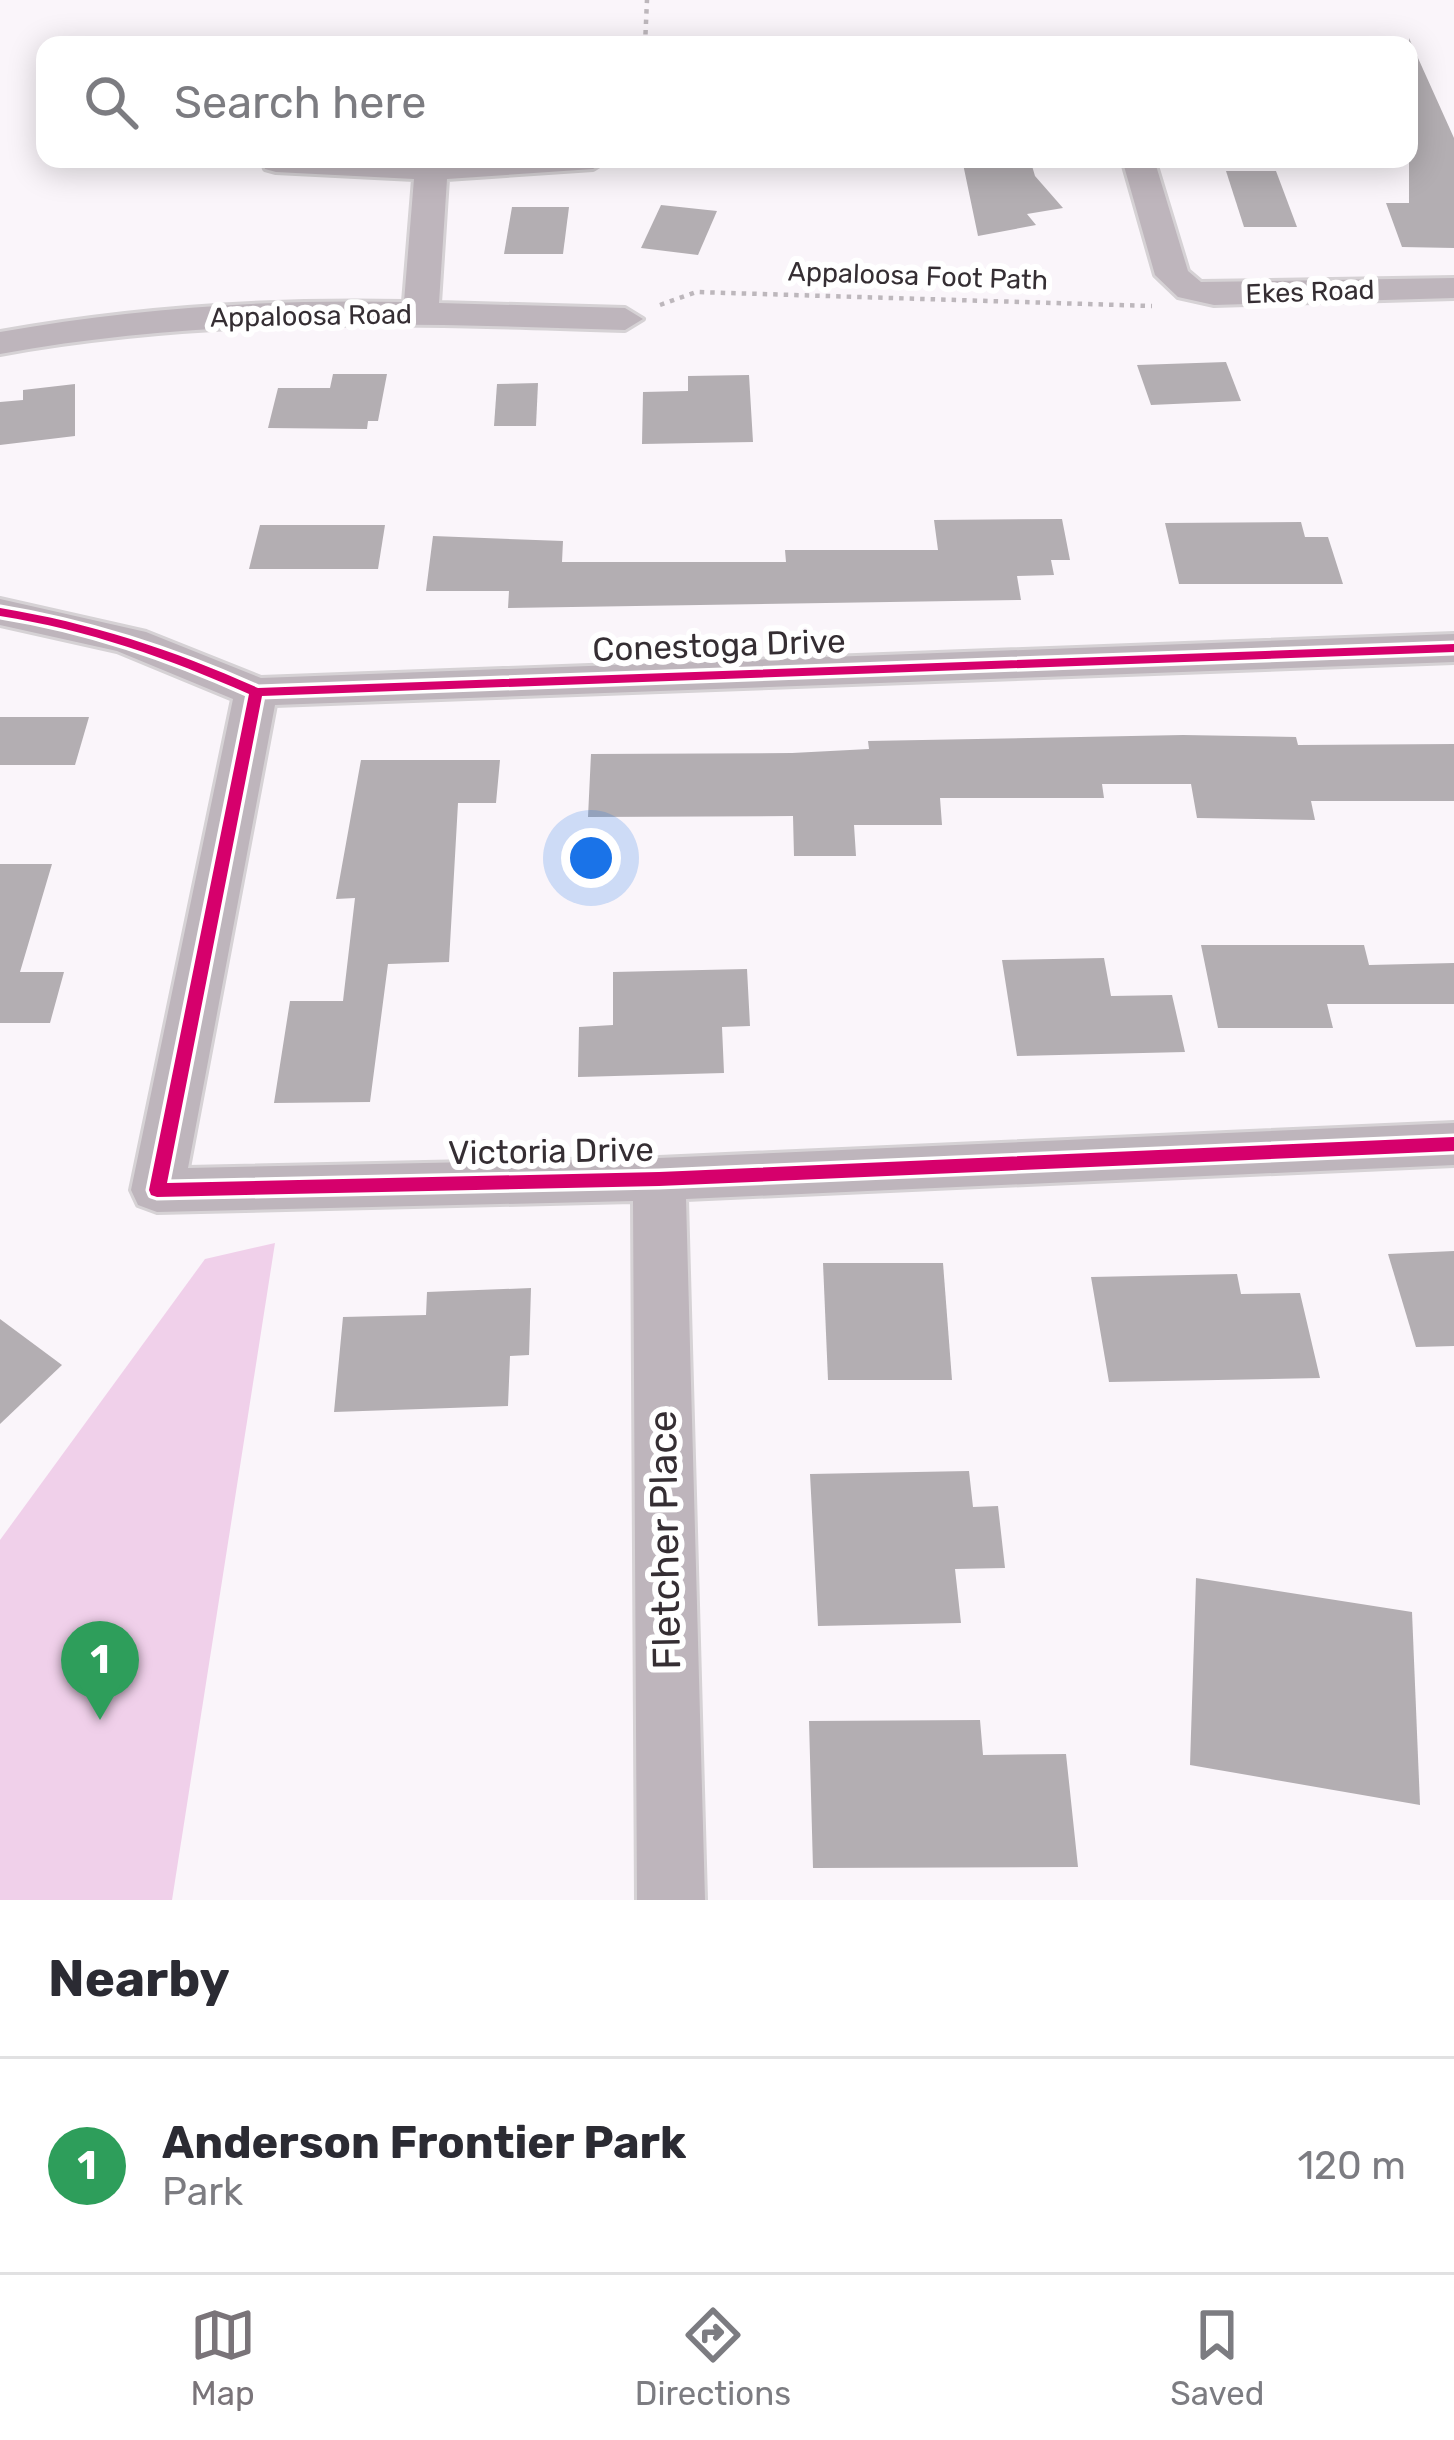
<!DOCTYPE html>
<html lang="en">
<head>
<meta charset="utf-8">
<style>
  body { margin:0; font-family:Rubik,sans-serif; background:#f2f2f3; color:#2b2b33 }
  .you { position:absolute; left:591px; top:858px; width:42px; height:42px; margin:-30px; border:9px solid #fff; border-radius:50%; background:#1a73e8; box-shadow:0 0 0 18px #1a73e833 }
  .badge { display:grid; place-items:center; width:78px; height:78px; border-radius:50%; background:#7a7479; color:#fff; font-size:39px; font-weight:700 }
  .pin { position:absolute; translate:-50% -99px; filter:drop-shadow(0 3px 6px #0008) }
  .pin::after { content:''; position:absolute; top:63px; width:42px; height:36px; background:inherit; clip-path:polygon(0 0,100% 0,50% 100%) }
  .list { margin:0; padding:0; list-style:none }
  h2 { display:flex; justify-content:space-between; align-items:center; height:156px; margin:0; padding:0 48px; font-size:51px }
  h2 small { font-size:39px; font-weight:400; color:#7c7c81 }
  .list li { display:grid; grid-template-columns:78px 1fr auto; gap:36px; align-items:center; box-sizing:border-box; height:216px; padding:0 48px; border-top:3px solid #e1e1e2 }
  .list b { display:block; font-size:45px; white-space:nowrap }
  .list p { margin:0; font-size:39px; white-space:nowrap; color:#7c7c81 }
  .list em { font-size:39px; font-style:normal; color:#7c7c81 }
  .icon { flex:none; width:66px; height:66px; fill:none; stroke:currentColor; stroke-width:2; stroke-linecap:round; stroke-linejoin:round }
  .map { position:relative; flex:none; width:1454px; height:1900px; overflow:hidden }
  .search { position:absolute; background:#fff; box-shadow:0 6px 30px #0003; left:36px; right:36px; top:36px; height:132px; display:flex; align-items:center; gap:30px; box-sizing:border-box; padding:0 42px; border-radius:24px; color:#7c7c81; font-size:45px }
  .sheet { height:372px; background:#fff }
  nav { display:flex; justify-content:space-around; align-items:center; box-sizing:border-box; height:168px; border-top:3px solid #e1e1e2; background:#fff; font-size:33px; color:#7c7c81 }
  nav a { display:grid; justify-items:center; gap:6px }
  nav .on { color:#7a7479 }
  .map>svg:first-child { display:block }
  .green { fill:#f0d0ea }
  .building { fill:#b3aeb2 }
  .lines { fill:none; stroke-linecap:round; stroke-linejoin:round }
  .street-casing { stroke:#d6d2d5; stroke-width:6 }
  .path { stroke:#bdb7bc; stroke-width:4.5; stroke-dasharray:4.5 6; stroke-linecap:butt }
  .street { fill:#beb5bc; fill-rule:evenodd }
  .cycleway-casing { stroke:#fff; stroke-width:7 }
  .cycleway { fill:#d6006c; fill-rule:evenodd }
  .labels { text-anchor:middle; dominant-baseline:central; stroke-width:12; stroke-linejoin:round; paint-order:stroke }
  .far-street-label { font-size:27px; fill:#352e33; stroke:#fff }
  .street-label { font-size:33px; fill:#352e33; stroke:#fff }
  .near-street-label { font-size:39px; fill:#352e33; stroke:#fff }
</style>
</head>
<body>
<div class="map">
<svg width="1454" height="1900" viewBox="0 0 1454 1900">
  <rect width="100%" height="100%" fill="#faf5fa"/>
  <path class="green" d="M275 1243 172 1900H0V1540L205 1259Z"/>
  <g class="building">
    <path d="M1409 38 1454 138V248L1402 247 1386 203H1409Z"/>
    <path d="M962 159H1030L1035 176 1063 208 1027 214 1036 225 978 236Z"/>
    <path d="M1226 171H1276L1297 227H1244Z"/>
    <path d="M661 205 717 211 698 255 641 248Z"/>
    <path d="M512 207H569L563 254H504Z"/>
    <path d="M1226 362 1241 401 1151 405 1137 365Z"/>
    <path d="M333 374H387L378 421H368L367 429 268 428 278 388H330Z"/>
    <path d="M749 375 753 442 642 444 643 392 688 391V376Z"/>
    <path d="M538 383 536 426H494L497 384Z"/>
    <path d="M75 384V436L0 445V402L23 400V390Z"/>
    <path d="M1062 519 1070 560H1051L1054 575 1017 576 1021 600 508 608 509 591H426L433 536 563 541 562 562H786L785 550H938L934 520Z"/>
    <path d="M1301 522 1305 537H1328L1343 584H1179L1165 523Z"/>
    <path d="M260 525H385L378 569H249Z"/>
    <path d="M0 717H89L75 765H0Z"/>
    <path d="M1183 735 1296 737 1298 745 1454 744V801H1311L1315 820 1197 818 1191 784H1102L1104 798H940L942 825H854L856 856H794L793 816 588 817 591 754 792 753 869 749 868 741Z"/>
    <path d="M361 760H500L496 803H458L449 962 388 964 370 1102 274 1103 290 1001H343L355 898 336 899Z"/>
    <path d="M0 864H52L20 972H64L50 1023H0Z"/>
    <path d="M1201 945H1364L1369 965 1454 963V1004H1327L1333 1028H1218Z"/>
    <path d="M1104 958 1111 996 1172 995 1185 1052 1017 1056 1002 960Z"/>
    <path d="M747 969 750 1026 722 1027 724 1073 578 1077 579 1027 613 1025V972Z"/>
    <path d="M1454 1251V1346L1416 1347 1388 1254Z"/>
    <path d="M823 1263H943L952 1380H828Z"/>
    <path d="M1237 1274 1241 1294 1300 1293 1320 1378 1109 1382 1091 1277Z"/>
    <path d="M531 1288 529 1355 510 1356 508 1406 334 1412 343 1317 426 1315 427 1292Z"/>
    <path d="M0 1319 62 1365 0 1424Z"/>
    <path d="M969 1471 973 1507 998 1506 1005 1568 955 1569 961 1623 818 1626 810 1474Z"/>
    <path d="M1196 1578 1412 1612 1420 1805 1190 1765Z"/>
    <path d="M980 1720 983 1755 1066 1754 1078 1867 813 1868 809 1721Z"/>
  </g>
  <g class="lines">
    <defs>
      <g id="street">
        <path d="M262 159H609L593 169 447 179 439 303 625 308 643 319 625 330C415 323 208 316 0 354V332C134 308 268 299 404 302L414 179 276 172 265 169Z"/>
        <path d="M1122 159H1154L1188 271 1201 282 1454 278V298L1214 305 1178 297 1155 275Z"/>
        <path d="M0 599 146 632 261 678 1454 634V662L275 705 188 1168 659 1158 1454 1123V1165L686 1199 705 1900H637L633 1201 157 1212 138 1205 131 1190 233 699 117 651 0 625Z"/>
      </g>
    </defs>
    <use href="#street" class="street-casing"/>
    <g class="path">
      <path d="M645 45 647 0"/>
      <path d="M660 305 696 292 1152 306"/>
    </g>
    <use href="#street" class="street"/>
    <defs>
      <path id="cycleway" d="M0 608C91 623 174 650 258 688L1454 644V652L262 696 167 1183 659 1172 1454 1137V1151L659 1186 157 1197 151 1195 149 1190 249 694C168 658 88 630 0 616Z"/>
    </defs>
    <use href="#cycleway" class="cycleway-casing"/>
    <use href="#cycleway" class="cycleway"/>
  </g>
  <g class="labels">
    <g class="far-street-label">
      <text transform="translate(918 276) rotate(2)">Appaloosa Foot Path</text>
      <text transform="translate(1310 292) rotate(-2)">Ekes Road</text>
      <text transform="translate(311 316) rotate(-1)">Appaloosa Road</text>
    </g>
    <g class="street-label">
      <text transform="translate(719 645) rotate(-2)">Conestoga Drive</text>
      <text transform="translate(551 1151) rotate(-1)">Victoria Drive</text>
    </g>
    <g class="near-street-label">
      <text transform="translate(665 1540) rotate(-91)">Fletcher Place</text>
    </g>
  </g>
</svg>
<div class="you"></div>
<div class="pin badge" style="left:100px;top:1720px;background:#2e9e5b">1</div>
<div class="search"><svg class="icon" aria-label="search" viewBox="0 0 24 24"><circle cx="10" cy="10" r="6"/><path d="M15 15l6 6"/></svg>Search here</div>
</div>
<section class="sheet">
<h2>Nearby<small></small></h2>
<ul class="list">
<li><span class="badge" style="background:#2e9e5b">1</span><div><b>Anderson Frontier Park</b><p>Park</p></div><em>120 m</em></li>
</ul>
</section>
<nav>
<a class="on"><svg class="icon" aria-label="map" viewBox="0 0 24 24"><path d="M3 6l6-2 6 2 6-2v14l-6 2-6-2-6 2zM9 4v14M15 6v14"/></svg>Map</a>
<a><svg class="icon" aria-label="directions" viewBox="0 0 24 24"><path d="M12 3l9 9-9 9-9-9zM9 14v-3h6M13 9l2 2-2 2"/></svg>Directions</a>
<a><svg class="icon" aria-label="saved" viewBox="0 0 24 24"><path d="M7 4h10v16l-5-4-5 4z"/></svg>Saved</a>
</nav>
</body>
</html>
